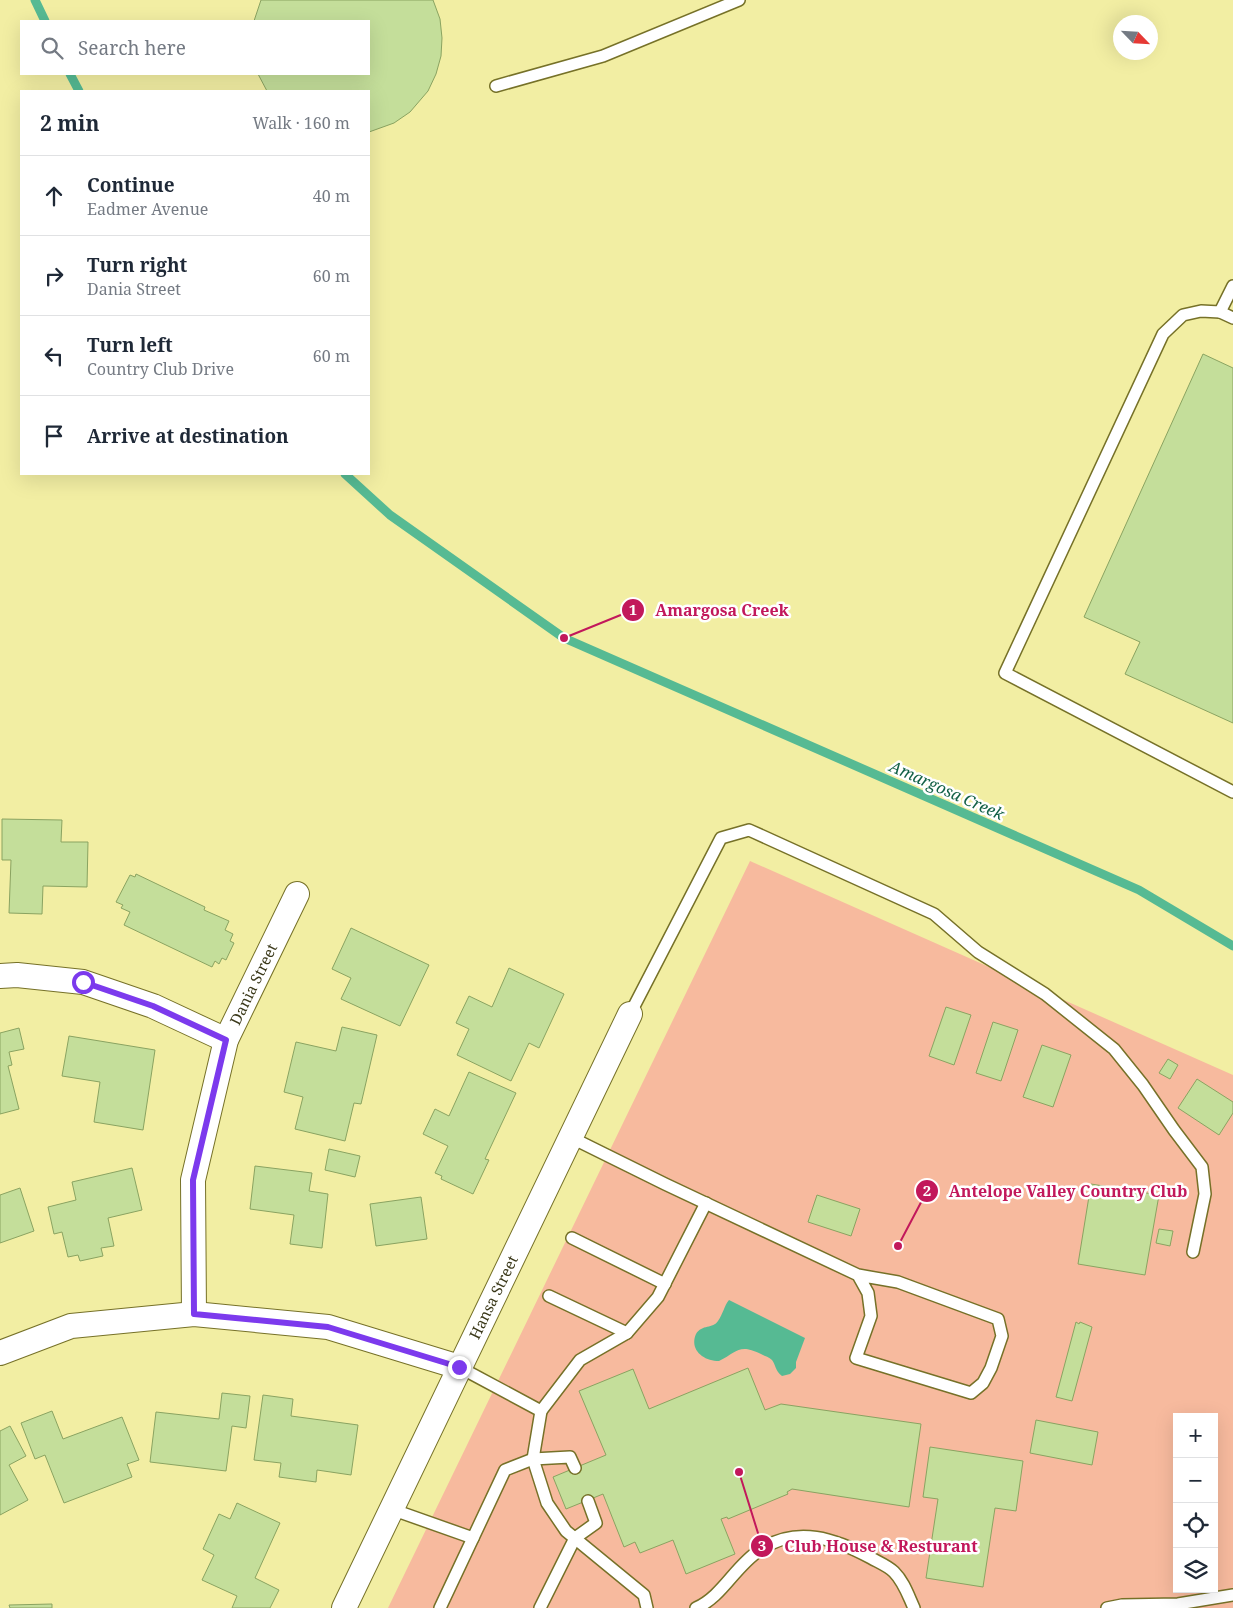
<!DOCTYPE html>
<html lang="en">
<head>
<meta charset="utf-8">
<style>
  body { margin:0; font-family:"Noto Serif",serif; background:#f6f6f7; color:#1f2937 }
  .controls { position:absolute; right:15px; bottom:15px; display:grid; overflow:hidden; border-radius:0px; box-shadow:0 5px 20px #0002 }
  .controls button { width:45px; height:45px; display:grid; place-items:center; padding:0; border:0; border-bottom:1px solid #e0e1e3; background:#fff; color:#1f2937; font:25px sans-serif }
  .compass { position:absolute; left:1113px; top:15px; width:45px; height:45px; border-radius:50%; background:#fff; box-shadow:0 5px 20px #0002; rotate:115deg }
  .stop { position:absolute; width:15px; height:15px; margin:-11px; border:4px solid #7c3aed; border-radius:50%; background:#fff }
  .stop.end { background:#7c3aed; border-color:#fff; box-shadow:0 1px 5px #0008 }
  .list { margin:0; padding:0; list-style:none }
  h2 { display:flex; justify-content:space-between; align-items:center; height:65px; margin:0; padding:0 20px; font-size:21px }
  h2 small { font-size:16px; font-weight:400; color:#747a83 }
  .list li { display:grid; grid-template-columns:32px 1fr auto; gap:15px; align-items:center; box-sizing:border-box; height:80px; padding:0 20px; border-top:1px solid #e0e1e3 }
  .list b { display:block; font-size:19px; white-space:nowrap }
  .list p { margin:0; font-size:16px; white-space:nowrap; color:#747a83 }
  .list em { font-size:16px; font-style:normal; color:#747a83 }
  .icon { flex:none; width:28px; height:28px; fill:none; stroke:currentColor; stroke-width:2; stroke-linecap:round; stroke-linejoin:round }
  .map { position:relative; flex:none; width:1233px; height:1608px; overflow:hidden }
  .search { position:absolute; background:#fff; box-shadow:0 5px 20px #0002; left:20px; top:20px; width:350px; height:55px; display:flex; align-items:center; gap:12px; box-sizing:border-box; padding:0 18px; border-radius:0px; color:#747a83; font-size:19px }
  .panel { position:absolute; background:#fff; box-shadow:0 5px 20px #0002; left:20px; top:90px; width:350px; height:385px; border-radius:0px }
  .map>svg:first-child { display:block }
  .green { fill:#f7ba9e; fill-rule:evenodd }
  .water { fill:#56ba93 }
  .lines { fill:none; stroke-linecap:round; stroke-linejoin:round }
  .stream { stroke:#56ba93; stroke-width:9 }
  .building { fill:#c4de9a; stroke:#8aa361 }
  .service-casing { stroke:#767128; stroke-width:14 }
  .minor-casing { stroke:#767128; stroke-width:26 }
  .service { stroke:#fff; stroke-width:11 }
  .minor { stroke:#fff; stroke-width:24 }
  .route { stroke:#7c3aed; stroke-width:6 }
  .labels { text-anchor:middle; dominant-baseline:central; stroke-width:5; stroke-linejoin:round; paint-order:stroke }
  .street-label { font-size:15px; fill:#3a3819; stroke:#fff }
  .water-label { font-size:16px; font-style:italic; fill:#136147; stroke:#fff }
  .leader { fill:none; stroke:#c2185b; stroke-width:2 }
  .callout-dot { fill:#c2185b; stroke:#fff; stroke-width:2 }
  .mark-label { font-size:15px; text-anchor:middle; font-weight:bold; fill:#fff }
  .callout-label { font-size:16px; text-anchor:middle; font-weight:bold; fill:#c2185b; stroke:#fff; stroke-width:5; stroke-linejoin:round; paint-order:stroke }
</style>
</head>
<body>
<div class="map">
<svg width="1233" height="1608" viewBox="0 0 1233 1608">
  <rect width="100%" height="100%" fill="#f2eea3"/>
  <path class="green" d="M750 861 1233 1075V1608H388ZM1177 1417H1214V1589H1177Z"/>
  <path class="water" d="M729 1300 805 1338 796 1362V1368L790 1374 782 1376C775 1371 776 1365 772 1360 769 1357 764 1356 761 1354 739 1343 737 1352 719 1361 704 1361 689 1350 696 1334 702 1324 713 1329 718 1321 723 1314 724 1306 729 1300Z"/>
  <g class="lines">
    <g class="stream">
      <path d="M35 0 45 21"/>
      <path d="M70 74 79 91"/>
      <path d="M345 474 390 515 564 638 1139 890 1233 946"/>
    </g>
  </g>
  <g class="building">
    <path d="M261 0H433L440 19 442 38 441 56 436 74 428 91 410 112 394 123 369 132V91H267L258 74H369V21H254Z"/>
    <path d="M1203 354 1233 368V723L1125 674 1140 642 1084 617Z"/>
    <path d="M2 819 62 820 61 842H88L87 887 43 886 42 914 9 913 11 860H2Z"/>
    <path d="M136 874 205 907 204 910 229 921 225 930 233 934 230 941 234 943 226 960 222 958 219 964 215 961 212 967 124 925 130 912 121 908 123 905 116 902 130 875 135 877Z"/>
    <path d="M351 928 429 965 400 1026 341 999 351 978 332 969Z"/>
    <path d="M509 968 564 994 539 1048 529 1043 511 1081 457 1055 469 1029 456 1023 469 996 492 1007Z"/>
    <path d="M946 1007 971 1015 954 1065 929 1056Z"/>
    <path d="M993 1022 1018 1030 1001 1081 976 1073Z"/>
    <path d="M342 1027 377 1035 361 1104 354 1103 345 1141 295 1129 303 1097 284 1092 296 1042 336 1051Z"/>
    <path d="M19 1028 24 1049 9 1052 12 1065 8 1066 19 1109 0 1114V1033Z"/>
    <path d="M69 1036 155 1050 143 1130 94 1122 100 1082 62 1076Z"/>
    <path d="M1042 1045 1071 1055 1053 1107 1023 1097Z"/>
    <path d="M1168 1059 1178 1065 1170 1079 1159 1073Z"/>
    <path d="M469 1072 516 1093 485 1159 489 1160 473 1194 441 1179 442 1176 435 1173 448 1146 423 1134 435 1109 449 1116Z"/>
    <path d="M1197 1079 1233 1102V1113L1219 1135 1178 1108Z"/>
    <path d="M329 1149 360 1156 355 1177 325 1170Z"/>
    <path d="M255 1166 312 1173 309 1191 328 1194 322 1248 290 1244 294 1215 250 1209Z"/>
    <path d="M132 1168 142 1210 108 1218 114 1246 101 1248 103 1256 80 1261 78 1255 68 1257 62 1232 54 1234 48 1207 76 1200 72 1182Z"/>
    <path d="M1091 1184 1159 1195 1145 1275 1078 1264Z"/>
    <path d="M20 1188 34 1231 0 1243V1195Z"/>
    <path d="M817 1195 860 1209 851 1236 808 1222Z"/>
    <path d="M421 1197 427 1239 376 1246 370 1204Z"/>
    <path d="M1159 1229 1173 1231 1170 1246 1156 1243Z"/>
    <path d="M1076 1322 1079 1324 1080 1322 1092 1327 1072 1401 1056 1397Z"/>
    <path d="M748 1368 765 1410 781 1404 921 1424 909 1507 792 1489 787 1492 788 1494 728 1519 727 1517 721 1519 735 1554 686 1574 673 1540 640 1553 635 1542 624 1547 603 1494 566 1509 553 1477 606 1455 579 1391 633 1369 649 1409Z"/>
    <path d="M222 1393 250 1396 246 1428 232 1426 226 1471 150 1462 156 1412 219 1419Z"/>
    <path d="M263 1395 293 1399 291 1416 358 1425 351 1475 317 1470 316 1482 279 1477 281 1463 254 1460Z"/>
    <path d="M52 1411 63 1439 122 1417 139 1460 127 1464 132 1477 64 1503 45 1455 35 1459 21 1423Z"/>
    <path d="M1036 1420 1098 1432 1092 1465 1030 1453Z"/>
    <path d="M10 1426 26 1456 9 1465 28 1500 0 1515V1431Z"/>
    <path d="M930 1447 1023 1461 1016 1511 995 1508 983 1587 926 1578 938 1499 923 1497Z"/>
    <path d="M237 1503 280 1523 255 1578 279 1590 270 1608H232L237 1596 202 1580 214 1555 203 1549 219 1514 230 1519Z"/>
    <path d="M52 1604V1608H10L9 1605Z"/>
  </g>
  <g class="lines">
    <defs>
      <g id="service">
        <path d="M496 86 603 56 739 0"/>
        <path d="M1233 286 1220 312 1233 318"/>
        <path d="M1220 312 1201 311 1183 315 1163 334 1005 673 1233 792"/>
        <path d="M630 1014 721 838 749 830 934 914 978 952 1045 994 1114 1049 1143 1085 1174 1130 1202 1167 1205 1194 1193 1252"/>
        <path d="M570 1137 665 1184 858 1275 898 1282 998 1319 1002 1336 991 1368 983 1383 971 1393 856 1358 871 1316 868 1293 858 1275"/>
        <path d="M572 1238 665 1284"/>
        <path d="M549 1296 627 1333"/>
        <path d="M459 1367 541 1411 533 1459 547 1503 566 1531 644 1595 647 1608"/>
        <path d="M541 1411 580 1360 627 1333 658 1297 706 1203"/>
        <path d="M391 1509 473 1538"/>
        <path d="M440 1608 505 1470 533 1459 570 1457 575 1468"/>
        <path d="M540 1608 575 1538 596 1523 588 1501"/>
        <path d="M696 1608C722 1597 735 1566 760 1550 797 1525 836 1539 871 1558 878 1562 888 1566 894 1572 904 1582 908 1595 914 1608"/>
        <path d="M1107 1608 1122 1605 1178 1604 1233 1595"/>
      </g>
      <g id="minor">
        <path d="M0 976 17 975 83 982 153 1006 226 1040"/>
        <path d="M194 1314 193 1180 226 1040 297 894"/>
        <path d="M0 1353 71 1326 194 1314 328 1327 459 1367"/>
        <path d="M344 1608 630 1014"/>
      </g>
    </defs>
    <use href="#service" class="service-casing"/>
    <use href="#minor" class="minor-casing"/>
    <use href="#service" class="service"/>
    <use href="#minor" class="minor"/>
  </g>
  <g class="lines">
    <path class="route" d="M83 982 153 1006 226 1040 193 1180 194 1314 328 1327 459 1367"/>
  </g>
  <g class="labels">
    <g class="street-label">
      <text transform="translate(253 984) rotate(-64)">Dania Street</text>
      <text transform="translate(493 1297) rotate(-64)">Hansa Street</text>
    </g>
    <g class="water-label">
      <text transform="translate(947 790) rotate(24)">Amargosa Creek</text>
    </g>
  </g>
  <path class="leader" d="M564 638L633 610M898 1246L927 1191M739 1472L762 1546"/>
  <g class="callout-dot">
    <circle cx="564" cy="638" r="5"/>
    <circle cx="898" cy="1246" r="5"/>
    <circle cx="739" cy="1472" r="5"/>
    <circle cx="633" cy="610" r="12"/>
    <circle cx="927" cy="1191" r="12"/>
    <circle cx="762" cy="1546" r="12"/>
  </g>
  <g class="mark-label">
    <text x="633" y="615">1</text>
    <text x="927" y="1196">2</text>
    <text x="762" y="1551">3</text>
  </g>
  <g class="callout-label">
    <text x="722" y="616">Amargosa Creek</text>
    <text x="1068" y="1197">Antelope Valley Country Club</text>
    <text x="881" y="1552">Club House &amp; Resturant</text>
  </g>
</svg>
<div class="controls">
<button>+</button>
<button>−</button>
<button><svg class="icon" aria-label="locate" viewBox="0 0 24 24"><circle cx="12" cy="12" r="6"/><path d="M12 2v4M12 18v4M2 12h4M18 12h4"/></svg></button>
<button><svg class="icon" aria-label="layers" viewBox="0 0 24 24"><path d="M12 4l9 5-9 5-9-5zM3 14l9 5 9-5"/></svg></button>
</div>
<svg class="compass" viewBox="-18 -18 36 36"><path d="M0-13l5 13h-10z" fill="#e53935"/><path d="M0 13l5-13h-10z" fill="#747a83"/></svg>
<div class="stop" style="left:83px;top:982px"></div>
<div class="stop end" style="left:459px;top:1367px"></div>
<div class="search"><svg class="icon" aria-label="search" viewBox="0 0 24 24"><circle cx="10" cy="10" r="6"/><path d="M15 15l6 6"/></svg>Search here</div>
<section class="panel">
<h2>2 min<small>Walk · 160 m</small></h2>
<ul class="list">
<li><svg class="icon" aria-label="ahead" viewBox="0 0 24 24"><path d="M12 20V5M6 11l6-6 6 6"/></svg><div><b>Continue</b><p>Eadmer Avenue</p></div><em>40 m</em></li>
<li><svg class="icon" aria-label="right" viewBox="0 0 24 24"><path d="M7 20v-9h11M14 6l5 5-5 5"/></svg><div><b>Turn right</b><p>Dania Street</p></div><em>60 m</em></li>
<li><svg class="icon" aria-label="left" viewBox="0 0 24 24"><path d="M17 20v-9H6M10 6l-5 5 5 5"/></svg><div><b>Turn left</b><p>Country Club Drive</p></div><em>60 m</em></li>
<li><svg class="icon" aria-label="arrive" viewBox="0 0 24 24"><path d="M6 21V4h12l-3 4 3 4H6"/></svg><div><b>Arrive at destination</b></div></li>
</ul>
</section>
</div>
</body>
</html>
